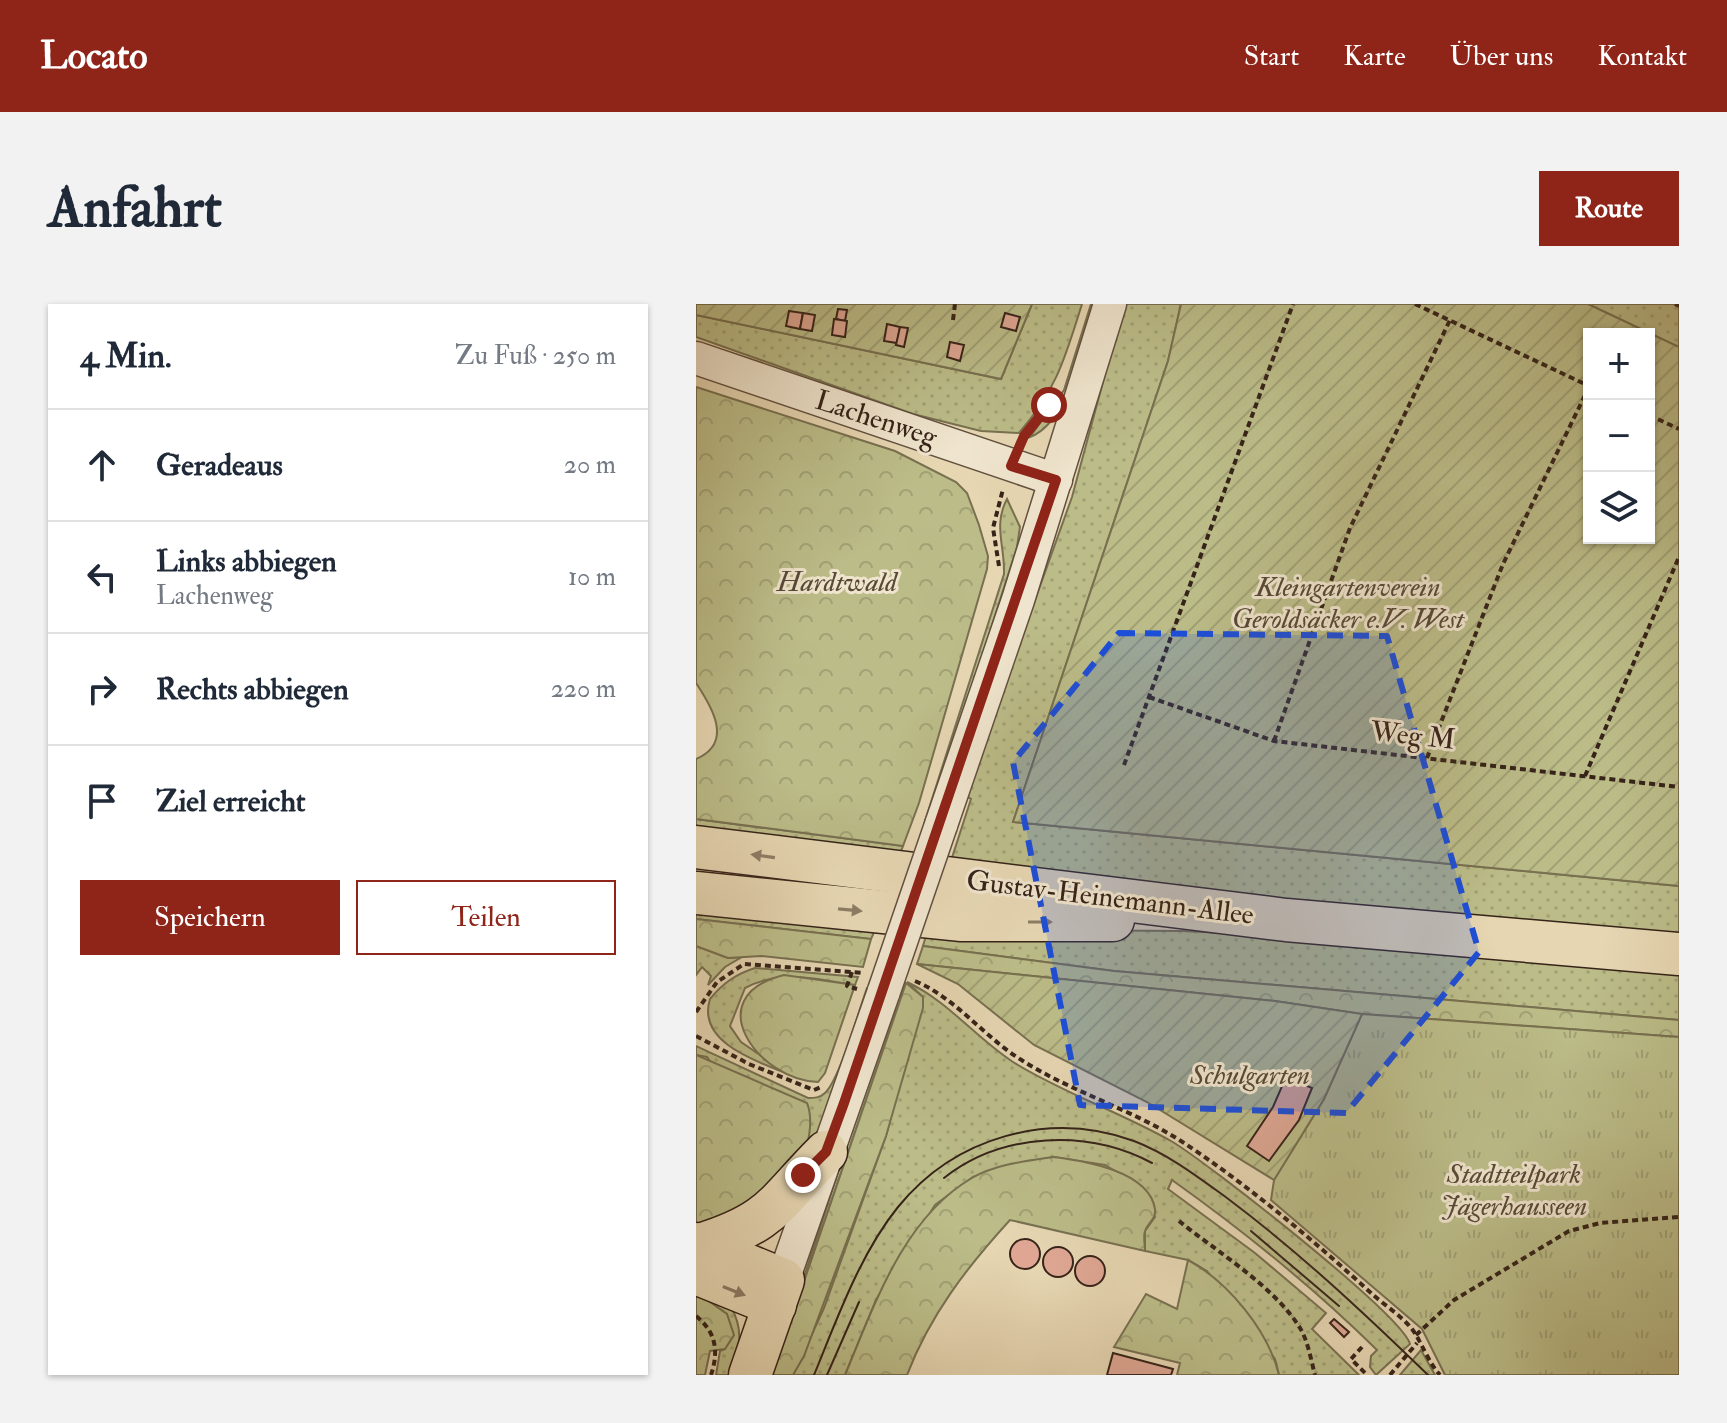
<!DOCTYPE html>
<html lang="de">
<head>
<meta charset="utf-8">
<style>
  body { margin:0; font-family:"IM FELL Double Pica",serif; background:#f2f2f3; color:#1f2937 }
  .controls { position:absolute; right:24px; top:24px; display:grid; overflow:hidden; border-radius:0px; box-shadow:0 2px 6px #0004 }
  .controls button { width:72px; height:72px; display:grid; place-items:center; padding:0; border:0; border-bottom:2px solid #e0e1e3; background:#fff; color:#1f2937; font:40px sans-serif }
  .stop { position:absolute; width:24px; height:24px; margin:-18px; border:6px solid #8f2418; border-radius:50%; background:#fff }
  .stop.end { background:#8f2418; border-color:#fff; box-shadow:0 2px 8px #0008 }
  .list { margin:0; padding:0; list-style:none }
  h2 { display:flex; justify-content:space-between; align-items:center; height:104px; margin:0; padding:0 32px; font-size:34px }
  h2 small { font-size:26px; font-weight:400; color:#747a83 }
  .list li { display:grid; grid-template-columns:52px 1fr auto; gap:24px; align-items:center; box-sizing:border-box; height:112px; padding:0 32px; border-top:2px solid #e0e1e3 }
  .list b { display:block; font-size:30px; white-space:nowrap }
  .list p { margin:0; font-size:26px; white-space:nowrap; color:#747a83 }
  .list em { font-size:26px; font-style:normal; color:#747a83 }
  .actions { display:flex; gap:16px; padding:24px 32px }
  .actions a { flex:1; padding:18px 0; border:2px solid #8f2418; border-radius:0px; text-align:center; font-size:28px; color:#8f2418 }
  .actions .main { background:#8f2418; color:#fff }
  .icon { flex:none; width:44px; height:44px; fill:none; stroke:currentColor; stroke-width:2; stroke-linecap:round; stroke-linejoin:round }
  .map { position:relative; flex:none; width:983px; height:1071px; overflow:hidden; border-radius:0px }
  header { display:flex; align-items:center; gap:48px; box-sizing:border-box; height:112px; padding:0 40px; background:#8f2418; color:#fff }
  header strong { font-size:38px }
  nav { display:flex; gap:44px; margin-inline-start:auto; font-size:28px }
  .intro { display:flex; align-items:center; justify-content:space-between; box-sizing:border-box; height:192px; padding:0 48px }
  h1 { margin:0; font-size:56px }
  .button { padding:20px 36px; border-radius:0px; background:#8f2418; color:#fff; font-size:28px; font-weight:700 }
  main { display:flex; gap:48px; padding:0 48px }
  aside { flex:1; background:#fff; border-radius:0px; box-shadow:0 2px 6px #0004 }
  .map>svg:first-child { display:block }
  .grass { fill:url(#grass-dots); stroke:#787050; stroke-width:2 }
  .forest { fill:url(#forest-crowns); stroke:#787050; stroke-width:2 }
  .park { fill:url(#park-tufts); stroke:#787050; stroke-width:2 }
  .garden { fill:url(#garden-furrows); stroke:#787050; stroke-width:2; fill-rule:evenodd }
  .building { fill:#dfa794; stroke:#362319; stroke-width:2 }
  .lines { fill:none; stroke-linecap:round; stroke-linejoin:round }
  .minor-casing { stroke:#62503f; stroke-width:35 }
  .major-casing { stroke:#362319; stroke-width:45 }
  .path { stroke:#362319; stroke-width:4; stroke-dasharray:6 4; stroke-linecap:butt }
  .minor { stroke:#efe4cd; stroke-width:32 }
  .major { stroke:#e6d6b2; stroke-width:42 }
  .tram { stroke:#362319; stroke-width:2 }
  .minor-bridge-casing { stroke:#62503f; stroke-width:35; stroke-linecap:butt }
  .minor-bridge { stroke:#efe4cd; stroke-width:32 }
  .oneway { fill:#8e7c66 }
  .route { stroke:#8f2418; stroke-width:10 }
  .marked { fill:#1d4ed8; fill-opacity:0.2; stroke:#1d4ed8; stroke-width:6; stroke-dasharray:16 10; stroke-linejoin:round }
  .labels { text-anchor:middle; dominant-baseline:central; stroke-width:6; stroke-linejoin:round; paint-order:stroke }
  .street-label { font-size:28px; fill:#362319; stroke:#efe4cd }
  .park-label { font-size:28px; font-style:italic; fill:#574935; stroke:#efe4cd }
</style>
</head>
<body>
<header>
<strong>Locato</strong>
<nav><a>Start</a><a>Karte</a><a>Über uns</a><a>Kontakt</a></nav>
</header>
<div class="intro"><h1>Anfahrt</h1><a class="button">Route</a></div>
<main>
<aside>
<h2>4 Min.<small>Zu Fuß · 250 m</small></h2>
<ul class="list">
<li><svg class="icon" aria-label="ahead" viewBox="0 0 24 24"><path d="M12 20V5M6 11l6-6 6 6"/></svg><div><b>Geradeaus</b></div><em>20 m</em></li>
<li><svg class="icon" aria-label="left" viewBox="0 0 24 24"><path d="M17 20v-9H6M10 6l-5 5 5 5"/></svg><div><b>Links abbiegen</b><p>Lachenweg</p></div><em>10 m</em></li>
<li><svg class="icon" aria-label="right" viewBox="0 0 24 24"><path d="M7 20v-9h11M14 6l5 5-5 5"/></svg><div><b>Rechts abbiegen</b></div><em>220 m</em></li>
<li><svg class="icon" aria-label="arrive" viewBox="0 0 24 24"><path d="M6 21V4h12l-3 4 3 4H6"/></svg><div><b>Ziel erreicht</b></div></li>
</ul>
<div class="actions"><a class="main">Speichern</a><a>Teilen</a></div>
</aside>
<div class="map">
<svg width="983" height="1071" viewBox="0 0 983 1071">
  <defs>
    <pattern id="grass-dots" width="8" height="8" patternUnits="userSpaceOnUse" patternTransform="scale(2)"><rect width="8" height="8" fill="#bbbc88"/><path d="M2 2h.1M6 6h.1" fill="none" stroke="#a1a175" stroke-width="1.8" stroke-linecap="round"/></pattern>
    <pattern id="forest-crowns" width="20" height="18" patternUnits="userSpaceOnUse" patternTransform="scale(2)"><rect width="20" height="18" fill="#bbbc88"/><path d="M2 6a3 3 0 1 1 6 0M12 15a3 3 0 1 1 6 0" fill="none" stroke="#a1a175"/></pattern>
    <pattern id="park-tufts" width="24" height="20" patternUnits="userSpaceOnUse" patternTransform="scale(2)"><rect width="24" height="20" fill="#bbbc88"/><path d="M3 7l-1-3M5 7V3M7 7l1-3M15 17l-1-3M17 17v-4M19 17l1-3" fill="none" stroke="#a1a175"/></pattern>
    <pattern id="garden-furrows" width="10" height="10" patternUnits="userSpaceOnUse" patternTransform="scale(2)"><rect width="10" height="10" fill="#bbbc88"/><path d="M-1 1l2-2M0 10L10 0M9 11l2-2" fill="none" stroke="#a1a175"/></pattern>
  </defs>
  <rect width="100%" height="100%" fill="#e6d6b2"/>
  <filter id="stains"><feTurbulence type="fractalNoise" baseFrequency=".0025" numOctaves="4"/><feColorMatrix values="0 0 0 0 .2 0 0 0 0 .09 0 0 0 0 .02 0 0 0 .5 -.17"/></filter>
  <radialGradient id="worn" r=".72"><stop offset=".6" stop-color="#630" stop-opacity="0"/><stop offset="1" stop-color="#630" stop-opacity=".3"/></radialGradient>
  <g class="grass">
    <path d="M336 0H386C369 54 361 85 323 129L285 127 217 110 0 33V11L305 75Z"/>
    <path d="M395 0H401C388 38 374 118 334 133L368 86Z"/>
    <path d="M428 0H485L472 57 317 518 983 582V637L253 563 275 495 269 491 376 193Z"/>
    <path d="M892 0H983V43Z"/>
    <path d="M311 195 324 223 321 243 233 518 229 517 308 270C309 242 297 221 311 195Z"/>
    <path d="M0 515 207 542 201 557 0 529Z"/>
    <path d="M0 602 181 622 175 635 0 615Z"/>
    <path d="M232 625 486 627 636 634 983 666V716L418 667 227 642Z"/>
    <path d="M0 642 32 654 46 653 29 663 12 681 15 672 6 663 0 671Z"/>
    <path d="M59 664 162 673 159 681C120 675 85 665 49 684L34 722 45 738 92 770C63 758 0 739 14 695 27 679 40 670 59 664Z"/>
    <path d="M211 678C252 697 280 734 317 758 367 789 424 808 475 837 511 858 705 1010 714 1040L680 1071 674 1063 675 1052 681 1046C617 983 549 928 476 876L472 885 559 949 630 1009 616 1025 663 1071H583L579 1055 511 967 492 956 449 947V927L459 913 455 894 447 884 409 861 358 853 312 861 277 873 239 901 180 996 149 1071H97L128 1004 190 832 227 693Z"/>
    <path d="M171 684H176L128 817 96 873 11 753 0 751V742L112 794C118 794 124 794 129 789 144 775 163 706 171 684Z"/>
    <path d="M196 703 201 705 76 1071Z"/>
    <path d="M17 997 35 1003C49 1028 43 1046 34 1071H20L24 1047 29 1045Z"/>
    <path d="M725 1046 739 1071H703H704Z"/>
  </g>
  <g class="forest">
    <path d="M0 83 199 147 260 178 271 189 283 221 292 252 291 265 223 499 207 542 0 515V455C38 439 16 403 0 379Z"/>
    <path d="M0 615 175 635 167 663 65 652 32 654 0 642Z"/>
    <path d="M227 642 418 667 983 716V733L666 710 579 697 221 660Z"/>
    <path d="M88 671 159 681 129 769 122 778C64 777 0 693 88 671Z"/>
    <path d="M210 679 227 693V704L190 832 108 1052 97 1071H76Z"/>
    <path d="M0 751 111 799C122 826 103 879 78 896 60 909 22 918 0 926Z"/>
    <path d="M358 853C389 857 453 867 459 905 460 916 452 918 449 927 447 932 449 941 449 947L314 916C271 963 234 1011 211 1071H149C178 1002 207 914 276 874 300 860 331 857 358 853Z"/>
    <path d="M492 956C532 978 572 1026 583 1071H481L484 1059 418 1043 450 990 481 1005Z"/>
    <path d="M0 988 31 1010 38 1031 29 1045 14 1047 9 1071H0Z"/>
  </g>
  <path class="park" d="M666 710 983 733V1071H749L726 1025 575 896 578 876 628 795Z"/>
  <g class="garden">
    <path d="M0 0H336L305 75 0 11Z"/>
    <path d="M485 0H892L983 43V582L317 518 472 57ZM893 30H953V234H893Z"/>
    <path d="M221 660 579 697 666 710 628 795 578 876 451 798 338 741 262 680Z"/>
  </g>
  <g class="building">
    <path d="M142 5 151 6 149 17 140 15Z"/>
    <path d="M93 7 107 9 104 25 90 22Z"/>
    <path d="M107 9 119 11 116 27 104 25Z"/>
    <path d="M309 9 324 13 320 27 305 23Z"/>
    <path d="M138 15 151 17 149 33 136 31Z"/>
    <path d="M191 20 204 23 201 39 188 37Z"/>
    <path d="M204 23 212 24 208 43 200 41Z"/>
    <path d="M254 38 268 41 264 57 251 53Z"/>
    <path d="M590 773 616 784 603 816 573 857 551 842 577 803Z"/>
    <circle cx="329" cy="950" r="15"/>
    <circle cx="362" cy="958" r="15"/>
    <circle cx="394" cy="967" r="15"/>
    <path d="M638 1015 653 1028 648 1033 634 1019Z"/>
    <path d="M417 1049 477 1065 475 1071H411Z"/>
  </g>
  <g class="lines">
    <defs>
      <g id="minor">
        <path d="M0 54 360 176"/>
        <path d="M245 521 322 296 414 0"/>
        <path d="M87 976 188 687"/>
      </g>
      <g id="major">
        <path d="M0 543 590 616 983 650"/>
        <path d="M0 589 266 616H417"/>
        <path d="M0 940 87 976 54 1071"/>
        <path d="M4 941C78 918 79 899 130 848"/>
        <path d="M0 969 79 1001"/>
      </g>
    </defs>
    <use href="#minor" class="minor-casing"/>
    <use href="#major" class="major-casing"/>
    <g class="path">
      <path d="M719 0 893 82"/>
      <path d="M979 0 983 2"/>
      <path d="M257 16 259 0"/>
      <path d="M953 111 983 125"/>
      <path d="M327 135 353 101"/>
      <path d="M303 262 297 224 307 185"/>
      <path d="M453 393 578 437 983 483"/>
      <path d="M578 437 654 224 754 16"/>
      <path d="M731 454 807 260 893 83"/>
      <path d="M428 461 597 0"/>
      <path d="M889 472 983 253"/>
      <path d="M156 668 151 682 161 685"/>
      <path d="M219 677C260 694 289 734 327 757 376 788 435 805 485 837 552 881 616 935 675 989 689 1002 711 1015 720 1031 726 1041 735 1062 744 1071"/>
      <path d="M0 708 21 678 48 660 167 669"/>
      <path d="M0 732 53 760 118 786 125 783"/>
      <path d="M483 917C520 947 579 983 604 1024 612 1037 615 1056 619 1071"/>
      <path d="M0 1012C20 1028 23 1047 15 1071"/>
      <path d="M720 1031 758 996 873 927 904 919 983 913"/>
      <path d="M666 1043 655 1055 671 1071"/>
      <path d="M694 1071 721 1039"/>
    </g>
    <use href="#minor" class="minor"/>
    <use href="#major" class="major"/>
    <g class="tram">
      <path d="M248 874C306 828 392 825 456 859"/>
      <path d="M555 927 643 1002"/>
      <path d="M118 1071C141 1015 164 950 202 903 259 833 353 806 438 837 472 850 502 873 531 894 603 948 668 1009 732 1071"/>
      <path d="M131 1071 163 998"/>
    </g>
    <defs>
      <path id="minor-bridge" d="M188 687 245 521"/>
    </defs>
    <use href="#minor-bridge" class="minor-bridge-casing"/>
    <use href="#minor-bridge" class="minor-bridge"/>
  </g>
  <defs><path id="oneway-solid" d="M-6-.8H1V-3.2L6.5 0L1 3.2V.8H-6Z" transform="scale(2)"/></defs>
  <g class="oneway">
    <use href="#oneway-solid" transform="translate(67 552) rotate(-172)"/>
    <use href="#oneway-solid" transform="translate(154 606) rotate(5)"/>
    <use href="#oneway-solid" transform="translate(344 618)"/>
    <use href="#oneway-solid" transform="translate(38 987) rotate(22)"/>
  </g>
  <g class="lines">
    <path class="route" d="M107 871 130 848 148 799 360 176 315 162 328 132 353 101"/>
  </g>
  <path class="marked" d="M423 329 691 332 783 648 650 809 384 801 317 458Z"/>
  <g class="labels">
    <g class="street-label">
      <text transform="translate(180 115) rotate(18)">Lachenweg</text>
      <text transform="translate(717 432) rotate(6)">Weg M</text>
      <text transform="translate(414 594) rotate(7)">Gustav-Heinemann-Allee</text>
    </g>
    <g class="park-label">
      <text x="141" y="278">Hardtwald</text>
      <text x="652" y="283">Kleingartenverein<tspan x="652" dy="32">Geroldsäcker e.V. West</tspan></text>
      <text x="554" y="771">Schulgarten</text>
      <text x="818" y="870">Stadtteilpark<tspan x="818" dy="32">Jägerhausseen</tspan></text>
    </g>
  </g>
  <rect width="100%" height="100%" filter="url(#stains)"/>
  <rect width="100%" height="100%" fill="url(#worn)"/>
</svg>
<div class="controls">
<button>+</button>
<button>−</button>
<button><svg class="icon" aria-label="layers" viewBox="0 0 24 24"><path d="M12 4l9 5-9 5-9-5zM3 14l9 5 9-5"/></svg></button>
</div>
<div class="stop" style="left:353px;top:101px"></div>
<div class="stop end" style="left:107px;top:871px"></div>
</div>
</main>
</body>
</html>
